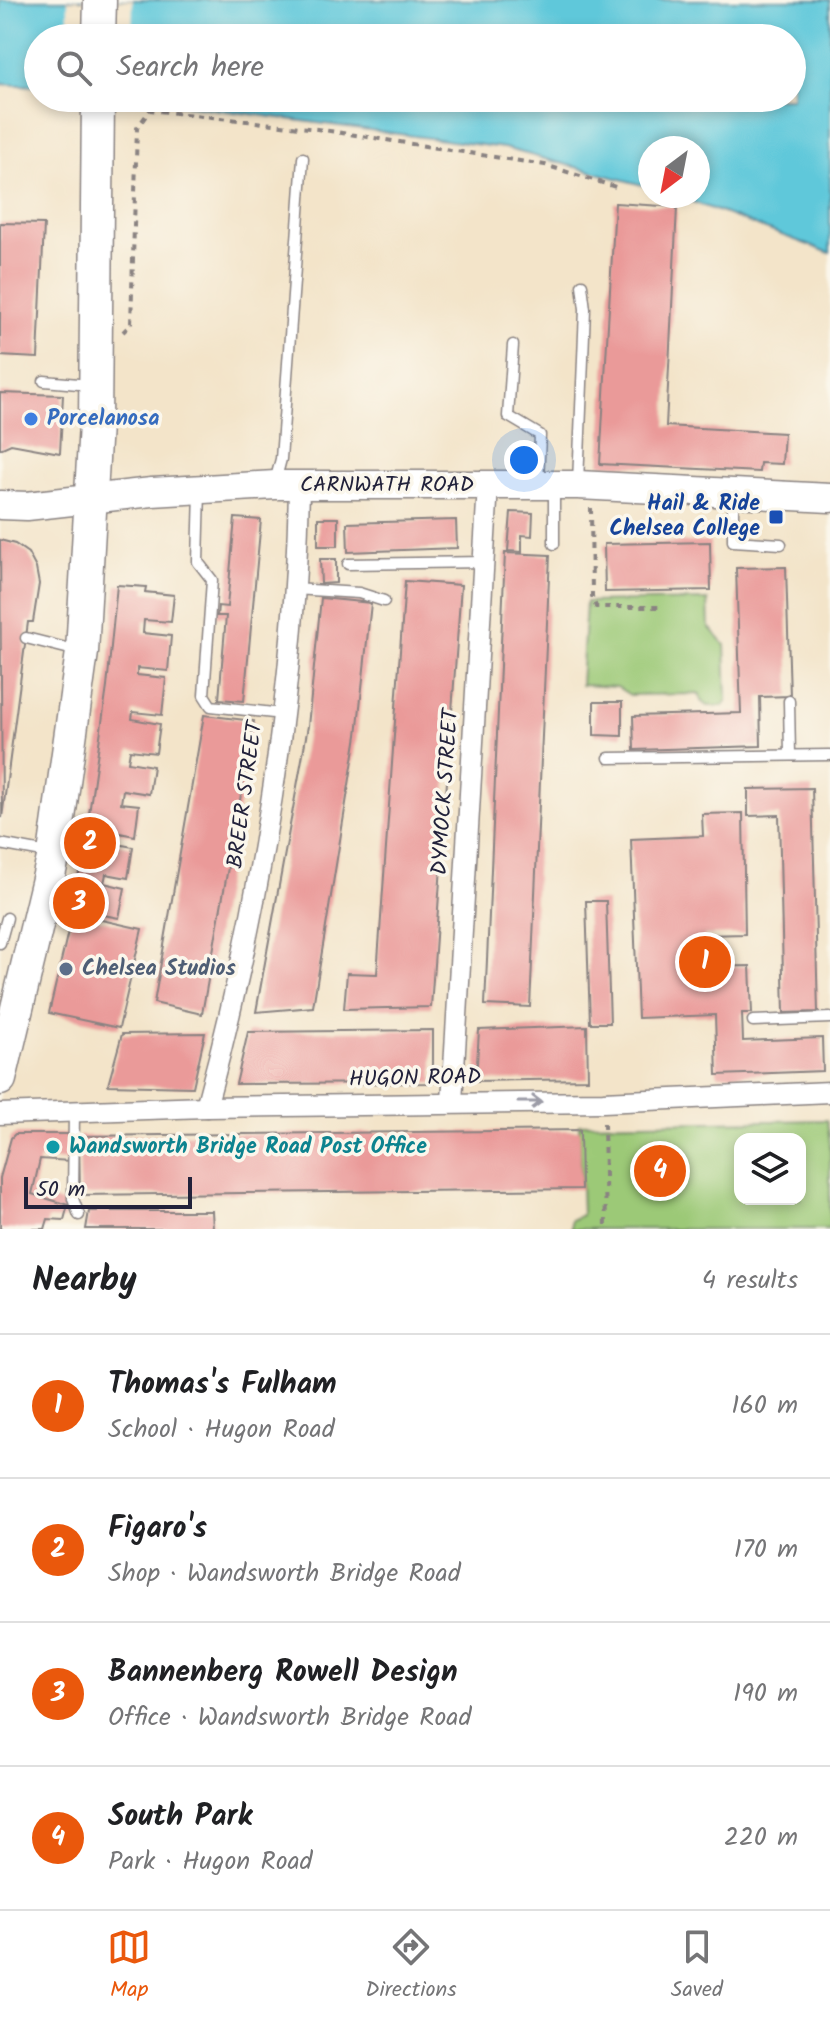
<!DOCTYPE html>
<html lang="en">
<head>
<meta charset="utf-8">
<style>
  body { margin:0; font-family:Kalam,sans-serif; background:#f2f2f2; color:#202124 }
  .controls { position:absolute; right:24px; bottom:24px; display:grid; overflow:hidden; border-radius:16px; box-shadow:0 4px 12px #0003 }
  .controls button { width:72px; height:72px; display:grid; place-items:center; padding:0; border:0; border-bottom:2px solid #e0e0e0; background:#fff; color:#202124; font:40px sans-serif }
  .compass { position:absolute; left:638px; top:136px; width:72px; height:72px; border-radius:50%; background:#fff; box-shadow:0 4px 12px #0003; rotate:212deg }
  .scale { position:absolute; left:24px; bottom:20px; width:168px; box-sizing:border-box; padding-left:8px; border:4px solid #22223b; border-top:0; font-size:22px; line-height:28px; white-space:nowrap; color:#22223b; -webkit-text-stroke:6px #fbf7ec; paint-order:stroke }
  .you { position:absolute; left:524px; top:460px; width:28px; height:28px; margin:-20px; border:6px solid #fff; border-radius:50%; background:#1a73e8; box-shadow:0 0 0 12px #1a73e833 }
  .badge { display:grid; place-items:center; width:52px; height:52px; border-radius:50%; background:#ea580c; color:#fff; font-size:26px; font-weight:700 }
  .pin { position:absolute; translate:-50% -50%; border:4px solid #fff; box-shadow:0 2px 8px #0006 }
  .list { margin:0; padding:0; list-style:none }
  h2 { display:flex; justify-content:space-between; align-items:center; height:104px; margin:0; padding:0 32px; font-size:34px }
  h2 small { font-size:26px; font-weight:400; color:#757577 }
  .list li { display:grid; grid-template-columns:52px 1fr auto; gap:24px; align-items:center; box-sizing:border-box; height:144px; padding:0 32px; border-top:2px solid #e0e0e0 }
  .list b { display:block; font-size:30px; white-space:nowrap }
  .list p { margin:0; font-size:26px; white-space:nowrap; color:#757577 }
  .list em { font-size:26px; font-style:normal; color:#757577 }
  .icon { flex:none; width:44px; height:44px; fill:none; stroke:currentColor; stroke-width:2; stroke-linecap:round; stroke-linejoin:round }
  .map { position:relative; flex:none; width:830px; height:1229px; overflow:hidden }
  .search { position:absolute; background:#fff; box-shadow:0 4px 12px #0003; left:24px; right:24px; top:24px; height:88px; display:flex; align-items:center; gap:20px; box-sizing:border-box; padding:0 28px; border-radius:44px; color:#757577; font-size:30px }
  .sheet { height:680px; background:#fff }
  nav { display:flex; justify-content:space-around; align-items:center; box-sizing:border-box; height:112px; border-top:2px solid #e0e0e0; background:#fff; font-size:22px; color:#757577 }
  nav a { display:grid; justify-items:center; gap:4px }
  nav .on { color:#ea580c }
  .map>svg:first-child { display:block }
  .green { fill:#9cc977; stroke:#5f7659; stroke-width:2; fill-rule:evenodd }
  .water { fill:#5ec8da; stroke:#40758a; stroke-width:2 }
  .pier { fill:#f3e4c9 }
  .building { fill:#ea9a99 }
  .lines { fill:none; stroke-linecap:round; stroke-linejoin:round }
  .lane-casing { stroke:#8a8382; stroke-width:13 }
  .street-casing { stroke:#8a8382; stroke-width:23 }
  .secondary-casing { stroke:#8a8382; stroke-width:31 }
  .primary-casing { stroke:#8a8382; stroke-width:35 }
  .path { stroke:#8a8382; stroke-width:4; stroke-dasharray:6 6; stroke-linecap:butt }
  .lane { stroke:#fff; stroke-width:10 }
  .street { stroke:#fff; stroke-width:20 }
  .secondary { stroke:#fff; stroke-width:28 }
  .primary { stroke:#fff; stroke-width:32 }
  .oneway { stroke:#9c9ca7 }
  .shop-dot { fill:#3f7fe0; stroke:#fbf7ec; stroke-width:3 }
  .transit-dot { fill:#1a4fb4; stroke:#fbf7ec; stroke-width:3 }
  .service-dot { fill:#5c6f8a; stroke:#fbf7ec; stroke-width:3 }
  .culture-dot { fill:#0f9aa8; stroke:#fbf7ec; stroke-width:3 }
  .labels { text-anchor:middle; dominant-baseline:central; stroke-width:7; stroke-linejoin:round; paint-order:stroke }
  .shop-label { font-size:22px; font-weight:bold; fill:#366cbe; stroke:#fbf7ec; text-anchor:start }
  .street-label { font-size:22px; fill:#22223b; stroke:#fbf7ec }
  .transit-label { font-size:22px; font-weight:bold; fill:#164399; stroke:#fbf7ec; text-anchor:end }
  .service-label { font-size:22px; font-weight:bold; fill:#4e5e75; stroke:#fbf7ec; text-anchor:start }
  .culture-label { font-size:22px; font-weight:bold; fill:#0d838f; stroke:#fbf7ec; text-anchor:start }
</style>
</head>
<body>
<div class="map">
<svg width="830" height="1229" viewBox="0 0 830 1229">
  <rect width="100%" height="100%" fill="#fbf7ec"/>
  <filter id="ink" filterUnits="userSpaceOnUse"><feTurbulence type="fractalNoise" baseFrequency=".0125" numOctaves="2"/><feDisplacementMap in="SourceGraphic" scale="16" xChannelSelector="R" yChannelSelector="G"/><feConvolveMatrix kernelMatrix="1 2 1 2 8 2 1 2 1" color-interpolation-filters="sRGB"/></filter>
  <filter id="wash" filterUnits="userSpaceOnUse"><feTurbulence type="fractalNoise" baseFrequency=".006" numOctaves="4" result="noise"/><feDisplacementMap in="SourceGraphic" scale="32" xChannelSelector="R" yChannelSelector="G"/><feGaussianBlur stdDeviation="1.8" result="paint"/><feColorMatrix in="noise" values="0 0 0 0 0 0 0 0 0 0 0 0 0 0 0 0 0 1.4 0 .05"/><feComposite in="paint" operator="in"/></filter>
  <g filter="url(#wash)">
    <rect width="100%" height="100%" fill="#f3e4c9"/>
    <g class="green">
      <path d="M708 600 709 627 725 645 727 700 723 706H707L701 701 700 694 630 695 617 687 581 685 586 602Z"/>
      <path d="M827 1120 830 1143V1229H571V1220L582 1215 579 1124ZM740 1139H800V1199H740Z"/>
    </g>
    <path class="water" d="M0 0H830V253L677 196H698V148H650V187L504 148 132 98H792V38H38V86L0 84Z"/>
    <path class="pier" d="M68 0H133L132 38H68Z"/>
    <g id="blocks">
      <g class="building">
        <path d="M615 203 677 207 666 426 784 433 782 464 760 463 759 472 600 464Z"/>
        <path d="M0 223 44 224 38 358 0 356Z"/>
        <path d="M0 393 63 395 60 453 11 444 0 449Z"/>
        <path d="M511 512 533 513 532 536 522 535V552L508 551Z"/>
        <path d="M235 518 261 520 244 701 219 699 226 616H217L218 606 227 607Z"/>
        <rect x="318" y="518" width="20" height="28"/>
        <path d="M456 520 457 548 348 552 347 523Z"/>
        <path d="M0 540 15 544 28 553 36 568 39 584 33 622H28L2 818Z"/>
        <path d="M710 542 711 590 605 592 604 544Z"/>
        <path d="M505 553 550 555 530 1007 485 1005Z"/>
        <path d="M320 559H336V583L321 584Z"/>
        <path d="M786 567 790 696 760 697 761 746 634 750 633 716 741 713 736 568Z"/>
        <path d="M405 581 461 585 431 1007 344 1009 347 973 377 974Z"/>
        <path d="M117 585 146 587 145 592 174 595 171 622 144 620 143 633 171 636 168 671 137 668V675L166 678 162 715 133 712 132 719 160 724 156 753 130 750 128 762 153 766 149 794 123 790 121 803 139 805 135 836 114 832 112 843 133 847 128 878 106 874 104 883 125 888 119 918 98 914 97 919 142 929 119 1028 49 1013 72 914 89 814 107 687Z"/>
        <path d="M321 598 371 603 357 735 313 1007 256 1012 308 726Z"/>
        <path d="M594 702H622V736L594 735Z"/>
        <path d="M204 715 254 721 202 1014 154 1003Z"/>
        <path d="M812 788 818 1012 784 1013 779 815 748 816V789Z"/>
        <path d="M743 813 745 934 704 935 706 967 750 966 752 1013H742L743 1041 822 1038 823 1071 717 1075 715 1015 638 1018 631 839 703 836 702 814Z"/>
        <path d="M586 901H606L610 1023H590Z"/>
        <path d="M587 1026 588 1079 476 1081 479 1030Z"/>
        <path d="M433 1030V1083L236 1084 248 1032Z"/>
        <path d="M205 1033 193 1087 108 1085 122 1034Z"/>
        <path d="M580 1130 581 1189 80 1195 79 1136Z"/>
        <path d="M15 1134H69L70 1161 40 1159 36 1177 32 1194 68 1205 64 1220 48 1219 45 1229H0V1178L11 1138Z"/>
        <path d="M89 1211H212L213 1229H86Z"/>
      </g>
    </g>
  </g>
  <g filter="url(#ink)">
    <use href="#blocks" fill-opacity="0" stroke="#8a8382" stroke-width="2"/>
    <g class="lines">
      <defs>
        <g id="lane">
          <path d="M513 345 508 416 540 435 538 483"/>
          <path d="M44 381 90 385"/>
          <path d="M275 482 281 459 303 158"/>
          <path d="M578 483 585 309 582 285"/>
          <path d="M200 491 198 562 212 580 204 695 211 706 282 714"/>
          <path d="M733 496V541L781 544"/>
          <path d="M554 544V487"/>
          <path d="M348 564 485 562"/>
          <path d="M294 589 359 593 384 601"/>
          <path d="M26 638 78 651"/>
          <path d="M789 701 790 755"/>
          <path d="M609 758 830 755"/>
          <path d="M0 844 48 853"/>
          <path d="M0 943 7 918"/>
          <path d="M753 1021 830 1018"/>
          <path d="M74 1112 73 1199 79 1215"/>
        </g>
        <g id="street">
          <path d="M452 1102 488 485"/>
          <path d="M206 1107C260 909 296 690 299 485"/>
          <path d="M0 1114 206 1107 603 1102 830 1092"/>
        </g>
        <path id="secondary" d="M0 505 27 506 152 492 275 485H578L830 498"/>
        <g id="primary">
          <path d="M99 38 100 0"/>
          <path d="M0 1079 54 854 82 652 95 424 98 98"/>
        </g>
      </defs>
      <use href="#lane" class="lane-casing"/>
      <use href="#street" class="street-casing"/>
      <use href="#secondary" class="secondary-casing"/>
      <use href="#primary" class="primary-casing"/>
      <g class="path">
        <path d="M123 332 131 324 137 128 150 110 317 129 545 165 619 188"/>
        <path d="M591 508 592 596 596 607H662"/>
        <path d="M604 1123 606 1229"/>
      </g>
      <use href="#lane" class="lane"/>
      <use href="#street" class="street"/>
      <use href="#secondary" class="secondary"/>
      <use href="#primary" class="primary"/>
    </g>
    <defs><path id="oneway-shaft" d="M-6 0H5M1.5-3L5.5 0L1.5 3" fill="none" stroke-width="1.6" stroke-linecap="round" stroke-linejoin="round" transform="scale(2)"/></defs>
    <use class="oneway" href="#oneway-shaft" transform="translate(530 1102)"/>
  </g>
  <circle class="shop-dot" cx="31" cy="419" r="8"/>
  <rect class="transit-dot" x="768" y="509" width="16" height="16" rx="4"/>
  <circle class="service-dot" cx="66" cy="969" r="8"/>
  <circle class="culture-dot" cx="53" cy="1147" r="8"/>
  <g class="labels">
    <g class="shop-label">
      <text x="47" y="419">Porcelanosa</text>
    </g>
    <g class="street-label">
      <text x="387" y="485">CARNWATH ROAD</text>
      <text transform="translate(446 792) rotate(-86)">DYMOCK STREET</text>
      <text transform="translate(246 795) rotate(-82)">BREER STREET</text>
      <text transform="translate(415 1079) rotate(-1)">HUGON ROAD</text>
    </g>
    <g class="transit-label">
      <text x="760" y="504">Hail &amp; Ride<tspan x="760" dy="25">Chelsea College</tspan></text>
    </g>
    <g class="service-label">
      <text x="82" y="969">Chelsea Studios</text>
    </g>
    <g class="culture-label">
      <text x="69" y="1147">Wandsworth Bridge Road Post Office</text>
    </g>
  </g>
</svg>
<div class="controls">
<button><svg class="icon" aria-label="layers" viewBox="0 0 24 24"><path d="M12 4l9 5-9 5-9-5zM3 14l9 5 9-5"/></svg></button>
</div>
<svg class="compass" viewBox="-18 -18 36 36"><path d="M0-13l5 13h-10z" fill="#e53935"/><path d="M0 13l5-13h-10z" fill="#757577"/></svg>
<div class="scale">50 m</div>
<div class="you"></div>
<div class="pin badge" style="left:705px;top:962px">1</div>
<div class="pin badge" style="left:90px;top:843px">2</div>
<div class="pin badge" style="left:79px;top:903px">3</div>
<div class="pin badge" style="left:660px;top:1171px">4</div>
<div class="search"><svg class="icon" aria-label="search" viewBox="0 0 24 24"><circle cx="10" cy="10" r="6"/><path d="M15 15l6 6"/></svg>Search here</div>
</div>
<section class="sheet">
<h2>Nearby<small>4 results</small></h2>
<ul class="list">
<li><span class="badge">1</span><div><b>Thomas's Fulham</b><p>School · Hugon Road</p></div><em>160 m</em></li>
<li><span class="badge">2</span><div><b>Figaro's</b><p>Shop · Wandsworth Bridge Road</p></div><em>170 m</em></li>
<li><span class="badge">3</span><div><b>Bannenberg Rowell Design</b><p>Office · Wandsworth Bridge Road</p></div><em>190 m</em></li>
<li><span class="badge">4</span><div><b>South Park</b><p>Park · Hugon Road</p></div><em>220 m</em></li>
</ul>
</section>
<nav>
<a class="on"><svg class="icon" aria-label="map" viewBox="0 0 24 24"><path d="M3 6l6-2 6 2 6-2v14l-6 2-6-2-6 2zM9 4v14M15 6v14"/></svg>Map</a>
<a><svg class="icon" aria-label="directions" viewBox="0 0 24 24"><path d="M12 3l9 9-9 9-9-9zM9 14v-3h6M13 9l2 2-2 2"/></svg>Directions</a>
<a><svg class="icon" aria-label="saved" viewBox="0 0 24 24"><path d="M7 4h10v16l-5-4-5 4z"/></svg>Saved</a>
</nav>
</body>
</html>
